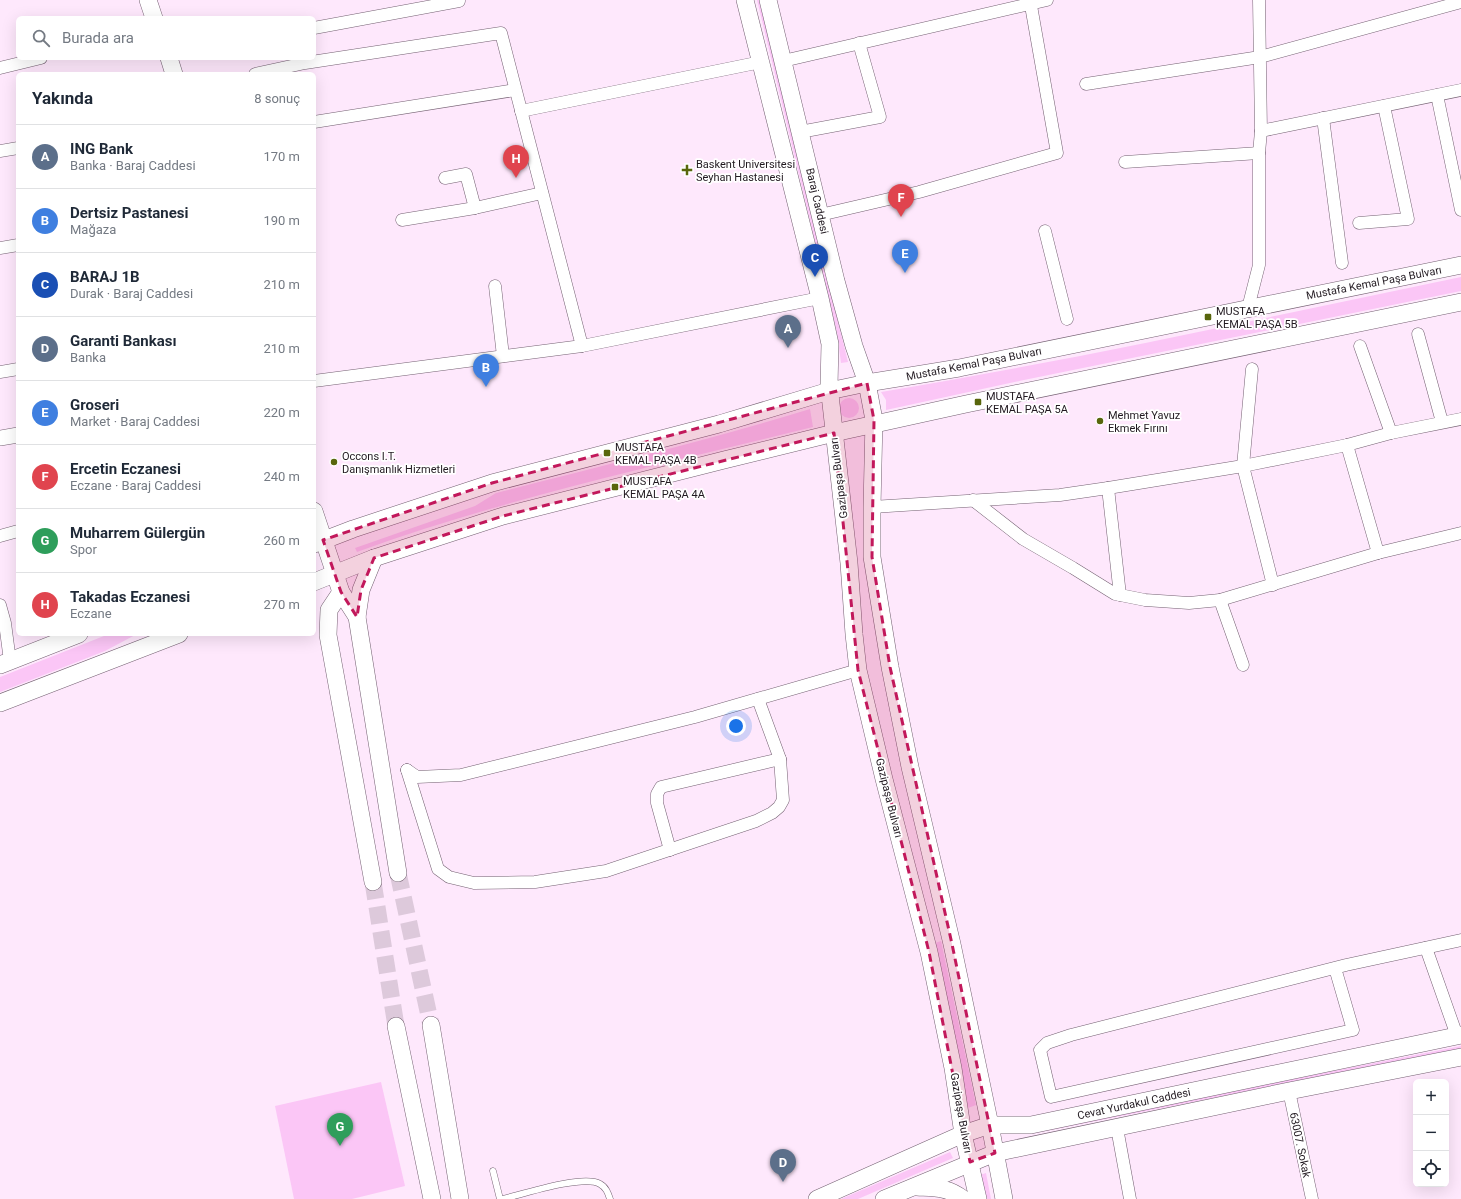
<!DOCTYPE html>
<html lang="tr">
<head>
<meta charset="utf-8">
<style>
  body { margin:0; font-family:Roboto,sans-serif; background:#f6f6f7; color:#1f2937 }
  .controls { position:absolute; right:12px; bottom:12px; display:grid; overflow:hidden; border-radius:6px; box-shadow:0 4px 16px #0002 }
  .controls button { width:36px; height:36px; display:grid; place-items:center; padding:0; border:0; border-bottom:1px solid #e0e1e3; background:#fff; color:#1f2937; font:20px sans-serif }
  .you { position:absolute; left:736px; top:726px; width:14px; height:14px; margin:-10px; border:3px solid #fff; border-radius:50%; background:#1a73e8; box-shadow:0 0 0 6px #1a73e833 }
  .badge { display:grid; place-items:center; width:26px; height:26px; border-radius:50%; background:#d93025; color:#fff; font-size:13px; font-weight:700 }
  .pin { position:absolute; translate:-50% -33px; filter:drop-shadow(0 1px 2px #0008) }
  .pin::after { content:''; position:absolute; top:21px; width:14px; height:12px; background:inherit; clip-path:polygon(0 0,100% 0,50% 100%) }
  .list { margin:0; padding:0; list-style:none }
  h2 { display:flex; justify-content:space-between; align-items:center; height:52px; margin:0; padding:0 16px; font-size:17px }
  h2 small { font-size:13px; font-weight:400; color:#747a83 }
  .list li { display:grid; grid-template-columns:26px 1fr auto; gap:12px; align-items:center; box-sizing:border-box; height:64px; padding:0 16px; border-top:1px solid #e0e1e3 }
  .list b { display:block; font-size:15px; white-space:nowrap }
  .list p { margin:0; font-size:13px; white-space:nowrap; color:#747a83 }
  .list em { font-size:13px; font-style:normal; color:#747a83 }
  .icon { flex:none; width:22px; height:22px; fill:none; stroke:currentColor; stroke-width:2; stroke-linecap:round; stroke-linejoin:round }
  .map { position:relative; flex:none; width:1461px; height:1199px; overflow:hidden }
  .search { position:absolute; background:#fff; box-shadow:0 4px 16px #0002; left:16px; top:16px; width:300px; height:44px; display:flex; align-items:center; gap:10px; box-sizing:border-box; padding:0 14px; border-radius:6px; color:#747a83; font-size:15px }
  .panel { position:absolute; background:#fff; box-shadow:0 4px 16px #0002; left:16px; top:72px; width:300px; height:564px; border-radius:6px }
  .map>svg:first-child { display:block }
  .green { fill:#fbc6f6 }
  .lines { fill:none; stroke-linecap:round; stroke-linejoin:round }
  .secondary-tunnel { stroke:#ddc9db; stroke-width:17; stroke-dasharray:17 8; stroke-linecap:butt }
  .service-casing { stroke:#746172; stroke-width:7 }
  .minor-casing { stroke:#746172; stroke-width:13 }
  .tertiary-casing { stroke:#746172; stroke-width:16 }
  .secondary-casing { stroke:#746172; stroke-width:18 }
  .service { stroke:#fff; stroke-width:6 }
  .minor { stroke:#fff; stroke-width:12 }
  .tertiary { stroke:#fff; stroke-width:15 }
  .secondary { stroke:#fff; stroke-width:17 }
  .marked { fill:#c2185b; fill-opacity:0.2; stroke:#c2185b; stroke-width:3; stroke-dasharray:8 5; stroke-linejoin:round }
  .poi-dot { fill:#58660c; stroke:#fff; stroke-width:1.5 }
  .labels { text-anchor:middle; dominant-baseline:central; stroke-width:3.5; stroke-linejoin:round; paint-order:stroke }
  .poi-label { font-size:11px; fill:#211920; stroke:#fff; text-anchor:start }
  .street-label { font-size:11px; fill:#211920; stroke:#fff }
</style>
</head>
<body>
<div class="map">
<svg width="1461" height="1199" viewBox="0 0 1461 1199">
  <rect width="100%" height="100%" fill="#fee8fc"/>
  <g class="green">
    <path d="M757 0H759L848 362 841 363 837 333Z"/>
    <path d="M1461 277V291L1024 380 886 410V400L881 392C1075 360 1268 317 1461 277Z"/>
    <circle cx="849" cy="408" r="10"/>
    <path d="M810 409 813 427C660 465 505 498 357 552L355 548 475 506 496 493C601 466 706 441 810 409Z"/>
    <path d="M109 634H137L105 651 0 692V677Z"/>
    <path d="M941 941 976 1105 968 1108 935 943Z"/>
    <path d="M1461 1046V1049L1030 1134 1029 1131Z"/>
    <path d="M381 1082 405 1186 352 1199H294L275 1106Z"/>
    <path d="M950 1152 953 1158 858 1199H841Z"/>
    <path d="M986 1173 991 1199H985L980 1175Z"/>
  </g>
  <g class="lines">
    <g class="secondary-tunnel">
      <path d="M398 873 431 1025"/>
      <path d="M373 882 396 1026"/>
    </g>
    <defs>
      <g id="service">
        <path d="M493 1171 500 1199"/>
        <path d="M503 1199C523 1194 584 1174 600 1184 606 1187 608 1193 610 1199"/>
      </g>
      <g id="minor">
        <path d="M314 28 459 1"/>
        <path d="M783 61 1047 0"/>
        <path d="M0 68 41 58"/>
        <path d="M255 74 305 63 501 33 582 346"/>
        <path d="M1086 84 1260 57 1461 2"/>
        <path d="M1437 95 1461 210"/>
        <path d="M521 111 761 62"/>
        <path d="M1323 118 1342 263"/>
        <path d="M314 122 515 90"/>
        <path d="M1261 131 1461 90"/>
        <path d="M800 132 880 117 859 43"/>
        <path d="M0 151 18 148"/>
        <path d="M1125 162 1259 153"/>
        <path d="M445 178 466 174 475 208"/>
        <path d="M820 215 919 192 1057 153 1030 0"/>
        <path d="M402 220 475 208 542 193"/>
        <path d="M1359 223 1408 219 1384 106"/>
        <path d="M1045 231 1067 319"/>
        <path d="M0 248 18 245"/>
        <path d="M495 286 503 356"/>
        <path d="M1248 308 1259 265V153L1261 131 1259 0"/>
        <path d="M1418 334 1442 422"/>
        <path d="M1360 346 1391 433"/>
        <path d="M1252 369 1243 466 1273 585"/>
        <path d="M0 372 18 369"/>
        <path d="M314 381 582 346 820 298"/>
        <path d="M1347 445 1378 553"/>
        <path d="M1108 488 1120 595"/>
        <path d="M973 500 1023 539 1073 568 1115 594 1145 600 1189 603 1220 600 1378 553 1461 533"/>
        <path d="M872 507 1060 495 1108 488 1243 466 1347 445 1391 433 1461 419"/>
        <path d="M0 536 18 531"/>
        <path d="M1220 600 1243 665"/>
        <path d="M0 605 5 623 10 661"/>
        <path d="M407 770 438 869 449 877 474 883 535 882 606 871 756 821 772 813 779 807 783 800 780 759 758 699"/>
        <path d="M407 770 417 777 461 775 695 717 858 670"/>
        <path d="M670 850 657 803V794L661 787 780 759"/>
        <path d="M1426 948 1457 1036"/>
        <path d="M1335 968 1353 1030 1051 1097 1040 1050 1047 1043 1071 1035 1346 965 1461 940"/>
        <path d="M1289 1091 1312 1199"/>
        <path d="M1117 1128 1130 1199"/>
      </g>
      <path id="tertiary" d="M0 438 18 435"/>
      <g id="secondary">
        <path d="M148 0 154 18"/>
        <path d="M745 0 820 298 830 344 829 386 849 563 854 634 858 670 884 779 929 952 953 1068 963 1134 978 1199"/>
        <path d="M768 0 836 281 854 346 867 383 874 420 872 507V557L890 667 910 767 952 944 990 1125 1004 1199"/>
        <path d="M169 58 174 74"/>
        <path d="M314 511 341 592 357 617 398 873"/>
        <path d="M314 544 353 529 492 483 719 424 829 391 867 383 959 368 1461 265"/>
        <path d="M314 582 374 558 503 516 724 460 834 433 966 404 1461 302"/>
        <path d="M341 592 329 610 328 635 373 882"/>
        <path d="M357 617 361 590 374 558"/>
        <path d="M0 665 79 634"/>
        <path d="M0 703 179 634"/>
        <path d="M431 1025 460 1199"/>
        <path d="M396 1026 432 1199"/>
        <path d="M917 1187C936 1188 948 1187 963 1199"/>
        <path d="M817 1199 963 1134 990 1125H1031L1461 1035"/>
        <path d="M884 1199 995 1153 1289 1091 1461 1057"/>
      </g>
    </defs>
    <use href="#service" class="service-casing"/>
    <use href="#minor" class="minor-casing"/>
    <use href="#tertiary" class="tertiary-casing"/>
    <use href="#secondary" class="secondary-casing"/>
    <use href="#service" class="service"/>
    <use href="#minor" class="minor"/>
    <use href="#tertiary" class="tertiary"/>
    <use href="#secondary" class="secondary"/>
  </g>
  <path class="marked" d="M867 383 874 420 872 557 890 667 952 944 995 1153 970 1162 929 952 858 670 834 433 503 516 374 558 361 590 357 617 341 592 323 540 492 483Z"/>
  <g class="poi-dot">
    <path d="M685 164h4v4h4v4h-4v4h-4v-4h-4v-4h4z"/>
    <rect x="1204" y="313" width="8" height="8" rx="2"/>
    <rect x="974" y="398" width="8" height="8" rx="2"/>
    <circle cx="1100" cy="421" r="4"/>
    <rect x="603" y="449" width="8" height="8" rx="2"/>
    <circle cx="334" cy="462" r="4"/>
    <rect x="611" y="483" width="8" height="8" rx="2"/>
  </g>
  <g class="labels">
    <g class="poi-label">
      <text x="696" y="164">Baskent Universitesi<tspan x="696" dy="13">Seyhan Hastanesi</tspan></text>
      <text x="1216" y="311">MUSTAFA<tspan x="1216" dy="13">KEMAL PAŞA 5B</tspan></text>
      <text x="986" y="396">MUSTAFA<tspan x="986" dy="13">KEMAL PAŞA 5A</tspan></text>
      <text x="1108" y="415">Mehmet Yavuz<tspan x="1108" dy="13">Ekmek Fırını</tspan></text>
      <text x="615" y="447">MUSTAFA<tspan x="615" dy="13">KEMAL PAŞA 4B</tspan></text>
      <text x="342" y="456">Occons I.T.<tspan x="342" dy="13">Danışmanlık Hizmetleri</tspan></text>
      <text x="623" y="481">MUSTAFA<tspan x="623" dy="13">KEMAL PAŞA 4A</tspan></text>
    </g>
    <g class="street-label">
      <text transform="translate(817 201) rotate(77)">Baraj Caddesi</text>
      <text transform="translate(1374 283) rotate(-11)">Mustafa Kemal Paşa Bulvarı</text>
      <text transform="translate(974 364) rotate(-11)">Mustafa Kemal Paşa Bulvarı</text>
      <text transform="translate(839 478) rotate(-97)">Gazipaşa Bulvarı</text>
      <text transform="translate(889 798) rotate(76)">Gazipaşa Bulvarı</text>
      <text transform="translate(1134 1104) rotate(-12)">Cevat Yurdakul Caddesi</text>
      <text transform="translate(961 1113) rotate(80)">Gazipaşa Bulvarı</text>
      <text transform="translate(1300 1145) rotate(78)">63007. Sokak</text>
    </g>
  </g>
</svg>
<div class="controls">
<button>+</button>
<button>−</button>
<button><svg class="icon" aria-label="locate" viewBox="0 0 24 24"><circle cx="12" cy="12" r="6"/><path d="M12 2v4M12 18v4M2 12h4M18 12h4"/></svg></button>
</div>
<div class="you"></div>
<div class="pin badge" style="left:788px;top:348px;background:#5c6f8a">A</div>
<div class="pin badge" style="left:486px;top:387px;background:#3f7fe0">B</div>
<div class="pin badge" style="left:815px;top:277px;background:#1a4fb4">C</div>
<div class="pin badge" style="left:783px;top:1182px;background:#5c6f8a">D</div>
<div class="pin badge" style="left:905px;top:273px;background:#3f7fe0">E</div>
<div class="pin badge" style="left:901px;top:217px;background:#e0444e">F</div>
<div class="pin badge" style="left:340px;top:1146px;background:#2e9e5b">G</div>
<div class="pin badge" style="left:516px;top:178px;background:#e0444e">H</div>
<div class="search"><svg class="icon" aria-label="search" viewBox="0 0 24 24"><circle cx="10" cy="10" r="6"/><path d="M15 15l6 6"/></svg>Burada ara</div>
<section class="panel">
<h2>Yakında<small>8 sonuç</small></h2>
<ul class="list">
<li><span class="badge" style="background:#5c6f8a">A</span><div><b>ING Bank</b><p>Banka · Baraj Caddesi</p></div><em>170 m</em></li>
<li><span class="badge" style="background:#3f7fe0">B</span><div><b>Dertsiz Pastanesi</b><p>Mağaza</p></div><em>190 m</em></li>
<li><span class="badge" style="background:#1a4fb4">C</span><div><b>BARAJ 1B</b><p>Durak · Baraj Caddesi</p></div><em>210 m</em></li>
<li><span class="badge" style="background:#5c6f8a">D</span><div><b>Garanti Bankası</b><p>Banka</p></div><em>210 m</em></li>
<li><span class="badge" style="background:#3f7fe0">E</span><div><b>Groseri</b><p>Market · Baraj Caddesi</p></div><em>220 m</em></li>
<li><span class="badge" style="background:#e0444e">F</span><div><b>Ercetin Eczanesi</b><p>Eczane · Baraj Caddesi</p></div><em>240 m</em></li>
<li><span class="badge" style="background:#2e9e5b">G</span><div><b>Muharrem Gülergün</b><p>Spor</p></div><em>260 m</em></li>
<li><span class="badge" style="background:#e0444e">H</span><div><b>Takadas Eczanesi</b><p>Eczane</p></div><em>270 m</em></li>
</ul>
</section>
</div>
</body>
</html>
